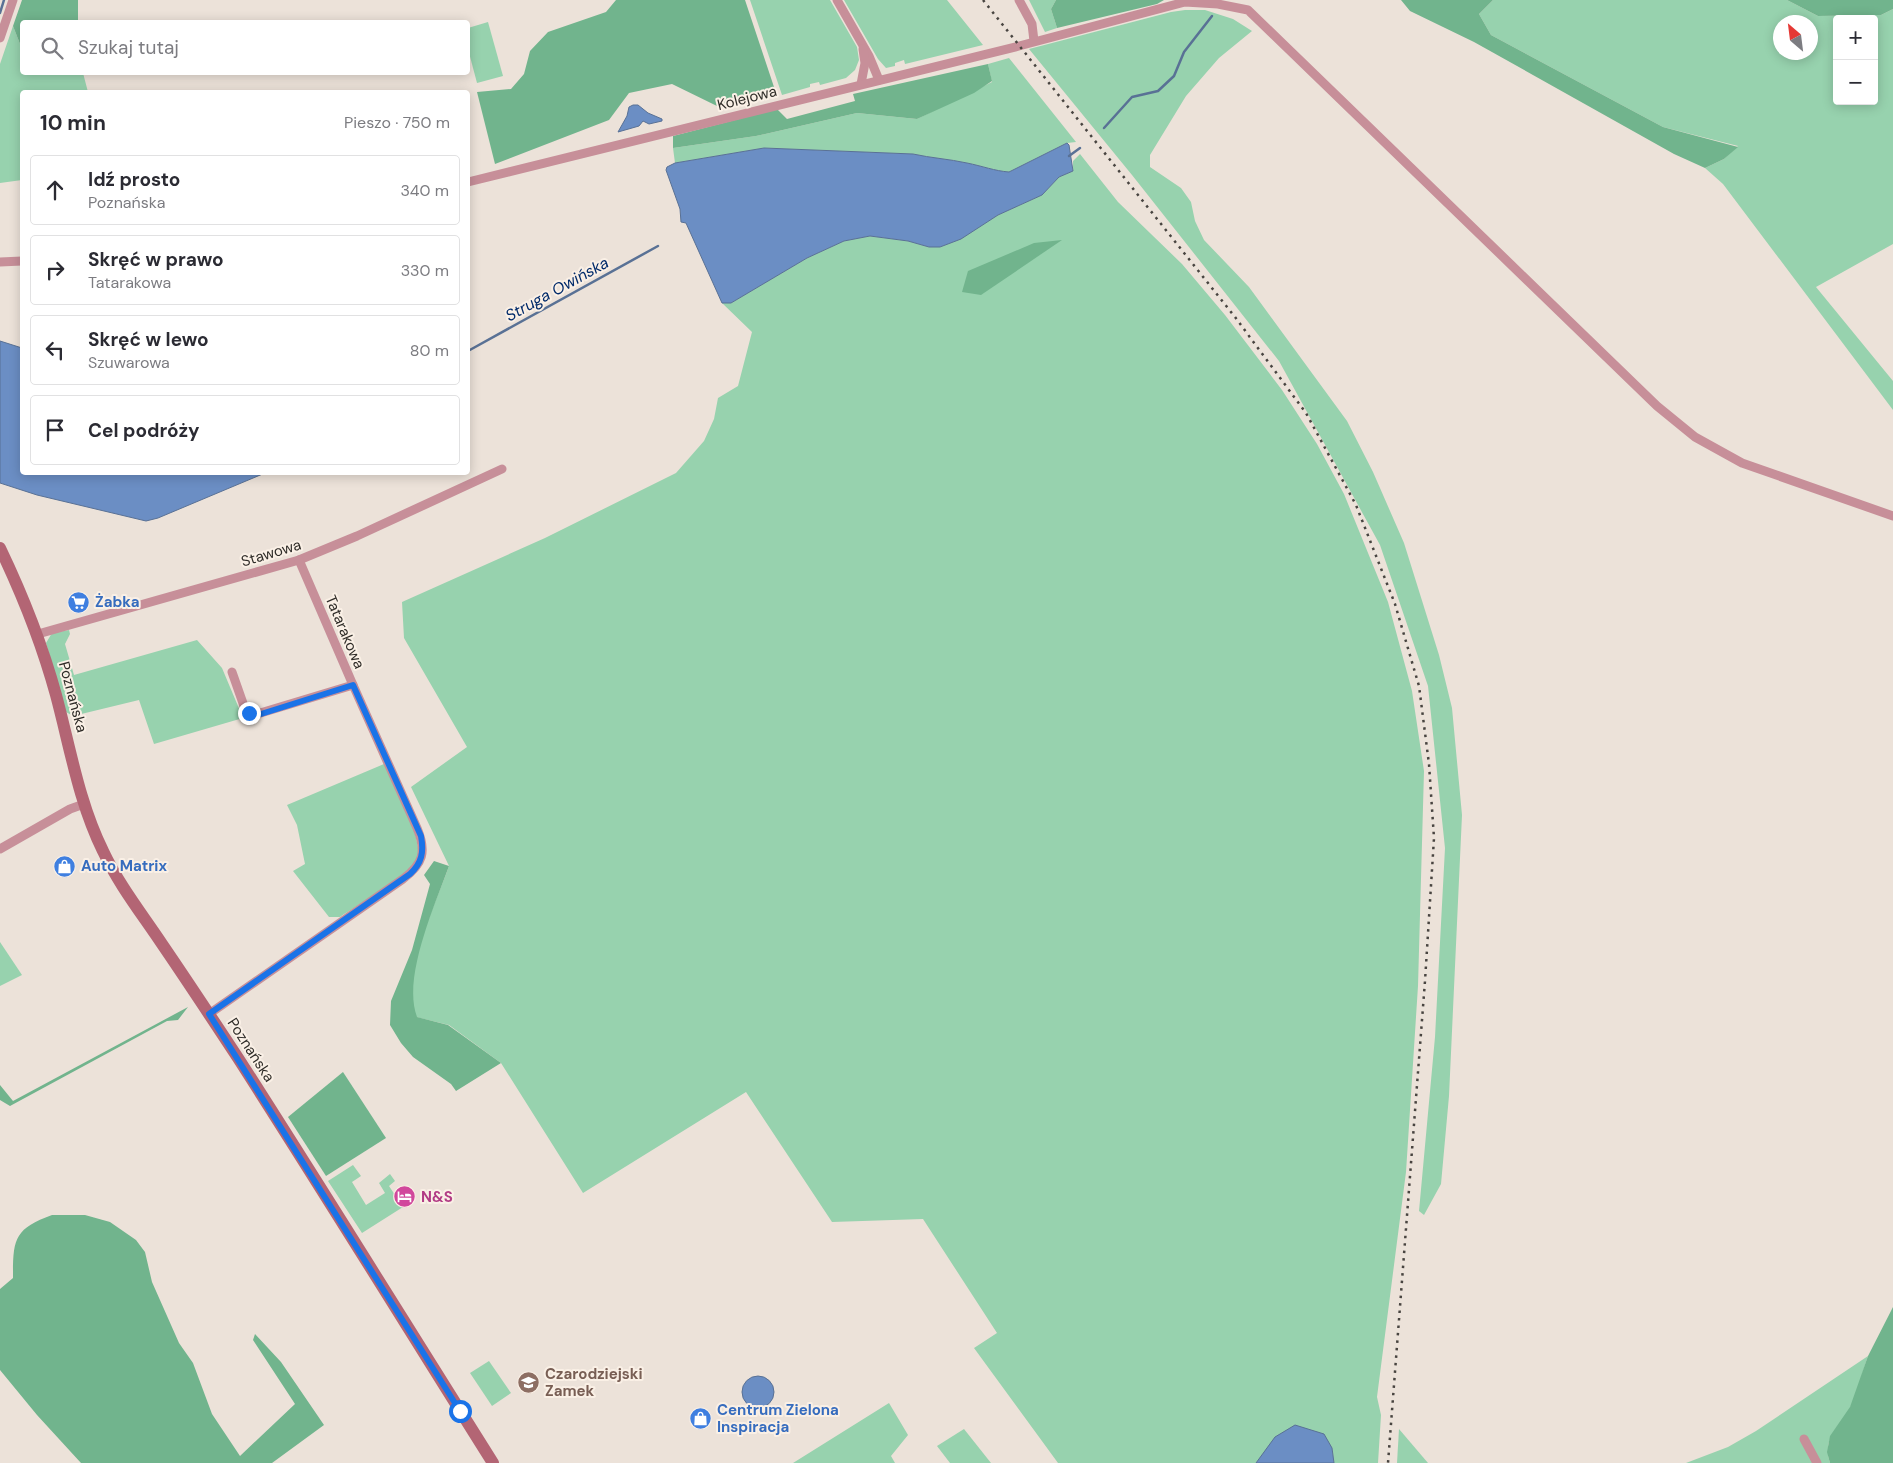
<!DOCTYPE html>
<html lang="pl">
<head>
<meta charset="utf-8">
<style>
  body { margin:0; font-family:"DM Sans",sans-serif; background:#f2f2f3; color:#2b2b33 }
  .controls { position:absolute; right:15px; top:15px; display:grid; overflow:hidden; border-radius:5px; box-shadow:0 2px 12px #0003 }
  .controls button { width:45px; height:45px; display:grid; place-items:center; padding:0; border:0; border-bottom:1px solid #e1e1e2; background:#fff; color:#2b2b33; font:25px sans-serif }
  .compass { position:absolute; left:1773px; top:15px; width:45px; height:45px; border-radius:50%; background:#fff; box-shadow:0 2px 12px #0003; rotate:332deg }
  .stop { position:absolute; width:15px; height:15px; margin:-11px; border:4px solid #1a73e8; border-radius:50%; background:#fff }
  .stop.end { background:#1a73e8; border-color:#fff; box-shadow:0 1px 5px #0008 }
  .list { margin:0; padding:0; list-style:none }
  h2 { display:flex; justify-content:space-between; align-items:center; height:65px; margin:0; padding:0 20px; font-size:21px }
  h2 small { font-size:16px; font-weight:400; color:#7c7c81 }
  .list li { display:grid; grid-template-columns:32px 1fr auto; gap:15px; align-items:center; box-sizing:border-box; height:70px; margin:0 10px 10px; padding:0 10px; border:1px solid #e1e1e2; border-radius:5px }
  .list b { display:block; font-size:19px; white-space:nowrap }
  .list p { margin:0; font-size:16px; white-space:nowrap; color:#7c7c81 }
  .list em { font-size:16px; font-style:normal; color:#7c7c81 }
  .icon { flex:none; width:28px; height:28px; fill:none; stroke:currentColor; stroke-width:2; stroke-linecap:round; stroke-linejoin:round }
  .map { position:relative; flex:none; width:1893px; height:1463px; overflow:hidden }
  .search { position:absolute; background:#fff; box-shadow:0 2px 12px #0003; left:20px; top:20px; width:450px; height:55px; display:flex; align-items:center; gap:12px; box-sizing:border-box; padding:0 18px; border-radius:5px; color:#7c7c81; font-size:19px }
  .panel { position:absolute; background:#fff; box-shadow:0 2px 12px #0003; left:20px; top:90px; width:450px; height:385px; border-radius:5px }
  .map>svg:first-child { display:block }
  .green { fill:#97d2ae; fill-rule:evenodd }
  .forest { fill:#71b48d }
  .water { fill:#6b8ec4; stroke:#597195 }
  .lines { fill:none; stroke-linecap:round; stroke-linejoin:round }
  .stream { stroke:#597195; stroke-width:2.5 }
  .minor { stroke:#c78f99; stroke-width:9 }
  .secondary { stroke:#b36574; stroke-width:12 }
  .rail { stroke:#484440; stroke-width:2.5; stroke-dasharray:2.5 5; stroke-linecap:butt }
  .route { stroke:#1a73e8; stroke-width:6 }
  .labels { text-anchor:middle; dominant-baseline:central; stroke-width:4; stroke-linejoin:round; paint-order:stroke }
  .street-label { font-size:15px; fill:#2f2c28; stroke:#faf0e6 }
  .shop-label { font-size:15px; font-weight:bold; fill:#366cbe; stroke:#faf0e6; text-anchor:start }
  .hotel-label { font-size:15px; font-weight:bold; fill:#b23c85; stroke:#faf0e6; text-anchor:start }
  .education-label { font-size:15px; font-weight:bold; fill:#785e54; stroke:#faf0e6; text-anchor:start }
  .water-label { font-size:16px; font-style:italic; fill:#002a6a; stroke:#faf0e6 }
</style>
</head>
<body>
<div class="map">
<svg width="1893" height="1463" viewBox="0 0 1893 1463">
  <rect width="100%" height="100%" fill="#ece2d9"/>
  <g class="green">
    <path d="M750 0H830L857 47 859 60 855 70 846 78 820 85 819 82 810 84V87L782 95Z"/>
    <path d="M844 0H947L983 45 905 64 904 60 895 63V66L886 68 878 59Z"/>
    <path d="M1029 0H1056L1051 9 1057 28 1045 32Z"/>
    <path d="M1493 0H1787L1818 16 1881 15 1893 9V244L1816 287 1893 381V410L1723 184 1705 168 1724 159 1738 146 1663 127 1491 35 1479 14ZM1837 19H1874V101H1837ZM1780 22H1810V52H1780Z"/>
    <path d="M1185 10H1205L1233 19 1252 31 1219 58 1186 96 1150 155V167L1181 188 1191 202 1195 221 1204 240 1249 287 1347 421 1373 472 1404 543 1439 655 1452 708 1462 815 1449 1096 1441 1184 1424 1215 1419 1211 1435 1037 1445 848 1428 686 1380 545 1279 361 1132 175 1029 49 1171 12Z"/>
    <path d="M488 22 503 76 477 83 468 49V28Z"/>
    <path d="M13 26 22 49V72L83 73 88 92H22V180L0 183V64Z"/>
    <path d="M1009 58 1076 142 1067 143 1009 172C995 171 982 166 967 163 949 159 931 158 913 154L764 148 675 163 673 148 756 136 857 113 917 119 992 82 988 64Z"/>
    <path d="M1080 154 1118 202 1182 264 1225 315 1282 390 1317 444 1344 494 1388 602 1412 691 1424 771 1418 986 1406 1172 1377 1397 1381 1415 1378 1463H1334L1332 1448 1262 1456 1256 1463H1058L974 1348 997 1333 923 1219 832 1222 746 1092 583 1193 501 1063 449 1025 416 1017C401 974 434 908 449 866L411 787 467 747 404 638 402 602 545 538 676 473 704 441 714 419 718 398 738 386 752 332 722 303H731L807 258 844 241 870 236 908 241 929 247H940L960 239 998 215 1042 195 1059 177 1073 171V161Z"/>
    <path d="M69 630 70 634 65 644 74 675 197 640 222 668 243 718 154 744 139 700 73 716 66 712 46 643 52 633Z"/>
    <path d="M384 764C392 782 426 842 417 860 410 873 355 907 340 917H329L293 871 305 864 297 825 287 805Z"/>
    <path d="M0 942 22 975 0 986Z"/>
    <path d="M353 1165 361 1176 352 1182 366 1205 385 1193 379 1183 390 1174 395 1181 389 1186 403 1207 362 1233 328 1181Z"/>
    <path d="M1868 1356C1862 1373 1858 1392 1850 1408 1839 1428 1822 1437 1830 1463H1686L1728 1447 1756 1431Z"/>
    <path d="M489 1361 511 1393 492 1406 470 1373Z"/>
    <path d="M889 1403 908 1435 891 1456 895 1463H793Z"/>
    <path d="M964 1429 991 1463H950L937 1446Z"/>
    <path d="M1399 1429 1428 1463H1397Z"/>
  </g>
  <g class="forest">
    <path d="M22 0H78V22H22V49L13 26Z"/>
    <path d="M616 0H745L775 90 717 106 672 84 629 93 609 120 495 164 477 92 511 89 524 74 530 51 548 32 606 12Z"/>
    <path d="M1056 0H1164L1157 4 1057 28 1051 9Z"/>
    <path d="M1401 0H1493L1479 14 1491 35 1663 127 1738 147 1724 159 1705 168 1674 154 1474 42 1410 11Z"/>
    <path d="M1787 0H1893V9L1881 15 1818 16Z"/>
    <path d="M988 64 992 81 974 93 917 119 857 113 756 136 673 148V136L777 109 787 119 855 101 853 94Z"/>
    <path d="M1062 240 981 295 962 292 968 271 1034 243Z"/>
    <path d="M434 861 449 866C435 905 402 978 417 1017L448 1025 501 1063 456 1091 451 1084 413 1057 401 1043 390 1025 391 1001 412 950 430 884 424 875Z"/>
    <path d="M188 1007 178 1020 167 1021 10 1106 0 1100V1085L13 1101Z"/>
    <path d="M343 1072 386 1138 326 1176 288 1117Z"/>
    <path d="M52 1215H85L110 1222 136 1240 145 1252 152 1282 179 1343 193 1363 212 1414 240 1456 295 1404 253 1340 255 1334 281 1362 324 1425 272 1463H81L37 1415 0 1370V1289L13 1278C13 1239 14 1229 52 1215Z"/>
    <path d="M1893 1307V1463H1830L1827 1452 1830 1436 1850 1407 1868 1356Z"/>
  </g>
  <g class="water">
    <path d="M633 105H638L648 113 662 119V121L649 124 643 121 639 126 618 132 627 116 629 107Z"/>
    <path d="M1067 143 1069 145 1073 171 1059 177 1042 195 998 215 961 239 940 247H929L908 241 870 236 844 241 807 258 731 303H722L686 223 681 222 680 209 666 170 667 167 675 163 764 148 913 154C931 158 949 159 967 163 982 166 995 171 1009 172Z"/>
    <path d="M0 341 22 348V472L265 473 158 518 146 521 37 495 0 483Z"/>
    <circle cx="758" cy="1392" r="16"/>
    <path d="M1295 1425 1324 1434 1332 1448 1334 1463H1256L1275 1437Z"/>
  </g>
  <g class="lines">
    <g class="stream">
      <path d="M0 13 4 0"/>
      <path d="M1104 128 1132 97 1158 91 1174 76 1184 52 1212 16"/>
      <path d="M1069 156 1080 148"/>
      <path d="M468 351 658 246"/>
    </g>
    <g class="minor">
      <path d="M837 0 869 56 879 80"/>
      <path d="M1019 0 1032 24 1034 41"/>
      <path d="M0 38 13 0"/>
      <path d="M861 84 865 63 863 49"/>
      <path d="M468 182 1019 46 1185 2 1218 4 1248 10 1657 406 1695 437 1742 463 1893 516"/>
      <path d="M0 262 22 261"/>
      <path d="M38 634 299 560 357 536 502 469"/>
      <path d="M232 672 245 709 249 713 254 715 353 685"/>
      <path d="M0 849 70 809 84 804"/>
      <path d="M209 1014 403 879C423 864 427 852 417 828L353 685 299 560"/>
      <path d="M1804 1439 1817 1463"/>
    </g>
    <path class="secondary" d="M0 548C23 596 42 644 56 695 70 747 79 803 103 851 119 885 142 914 162 944 188 982 213 1020 238 1058 324 1192 408 1328 493 1463"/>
    <path class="rail" d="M983 0 1235 317 1306 413 1356 505 1395 604 1419 686 1429 764 1434 838 1425 981 1388 1463"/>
  </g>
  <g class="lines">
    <path class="route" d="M249 713 261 714 353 685 421 836C424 852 422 863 410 874L209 1014 460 1411"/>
  </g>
  <defs>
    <symbol id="supermarket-disc" viewBox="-11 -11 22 22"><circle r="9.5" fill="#3f7fe0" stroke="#faf0e6"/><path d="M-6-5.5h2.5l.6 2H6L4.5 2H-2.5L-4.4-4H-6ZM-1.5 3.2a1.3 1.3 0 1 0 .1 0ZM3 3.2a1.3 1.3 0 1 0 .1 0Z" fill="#fff"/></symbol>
    <symbol id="shop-disc" viewBox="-11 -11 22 22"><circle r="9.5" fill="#3f7fe0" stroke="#faf0e6"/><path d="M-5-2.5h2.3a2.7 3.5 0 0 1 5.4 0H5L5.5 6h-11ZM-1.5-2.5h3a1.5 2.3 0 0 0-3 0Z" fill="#fff"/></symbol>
    <symbol id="hotel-disc" viewBox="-11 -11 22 22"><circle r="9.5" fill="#d1479c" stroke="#faf0e6"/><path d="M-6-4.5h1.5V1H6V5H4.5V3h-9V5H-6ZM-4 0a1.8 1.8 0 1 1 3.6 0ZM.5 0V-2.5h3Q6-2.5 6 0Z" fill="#fff"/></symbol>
    <symbol id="school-disc" viewBox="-11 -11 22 22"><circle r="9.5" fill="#8d6e63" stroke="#faf0e6"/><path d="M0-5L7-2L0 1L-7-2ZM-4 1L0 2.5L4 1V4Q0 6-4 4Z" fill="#fff"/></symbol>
  </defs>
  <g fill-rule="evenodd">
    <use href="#supermarket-disc" x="66" y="590" width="25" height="25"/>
    <use href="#shop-disc" x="52" y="854" width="25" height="25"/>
    <use href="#hotel-disc" x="392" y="1184" width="25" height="25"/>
    <use href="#school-disc" x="516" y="1370" width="25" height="25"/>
    <use href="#shop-disc" x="688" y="1406" width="25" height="25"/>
  </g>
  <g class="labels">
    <g class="street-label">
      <text transform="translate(747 98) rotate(-14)">Kolejowa</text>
      <text transform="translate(271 553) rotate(-17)">Stawowa</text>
      <text transform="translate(345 632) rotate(67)">Tatarakowa</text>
      <text transform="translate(73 697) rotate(75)">Poznańska</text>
      <text transform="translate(251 1050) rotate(57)">Poznańska</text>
    </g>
    <g class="shop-label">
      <text x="95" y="602">Żabka</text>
      <text x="81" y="866">Auto Matrix</text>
      <text x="717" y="1410">Centrum Zielona<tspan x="717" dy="17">Inspiracja</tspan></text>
    </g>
    <g class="hotel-label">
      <text x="421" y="1197">N&amp;S</text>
    </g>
    <g class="education-label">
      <text x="545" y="1374">Czarodziejski<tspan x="545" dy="17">Zamek</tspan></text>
    </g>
    <g class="water-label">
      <text transform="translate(557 289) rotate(-29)">Struga Owińska</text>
    </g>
  </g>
</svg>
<div class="controls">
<button>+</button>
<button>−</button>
</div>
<svg class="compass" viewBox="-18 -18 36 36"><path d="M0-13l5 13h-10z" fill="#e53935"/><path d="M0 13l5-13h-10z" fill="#7c7c81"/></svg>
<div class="stop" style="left:460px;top:1411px"></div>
<div class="stop end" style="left:249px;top:713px"></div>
<div class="search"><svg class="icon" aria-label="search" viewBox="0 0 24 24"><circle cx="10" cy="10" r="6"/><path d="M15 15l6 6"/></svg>Szukaj tutaj</div>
<section class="panel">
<h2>10 min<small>Pieszo · 750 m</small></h2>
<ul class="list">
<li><svg class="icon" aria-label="ahead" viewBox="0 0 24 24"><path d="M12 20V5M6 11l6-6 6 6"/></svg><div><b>Idź prosto</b><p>Poznańska</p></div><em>340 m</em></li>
<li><svg class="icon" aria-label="right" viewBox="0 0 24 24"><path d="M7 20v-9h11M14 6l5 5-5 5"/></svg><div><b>Skręć w prawo</b><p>Tatarakowa</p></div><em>330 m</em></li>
<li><svg class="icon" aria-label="left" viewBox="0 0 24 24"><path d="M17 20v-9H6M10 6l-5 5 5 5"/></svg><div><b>Skręć w lewo</b><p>Szuwarowa</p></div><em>80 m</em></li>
<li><svg class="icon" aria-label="arrive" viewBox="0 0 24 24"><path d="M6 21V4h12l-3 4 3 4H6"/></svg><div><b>Cel podróży</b></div></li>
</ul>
</section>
</div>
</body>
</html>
